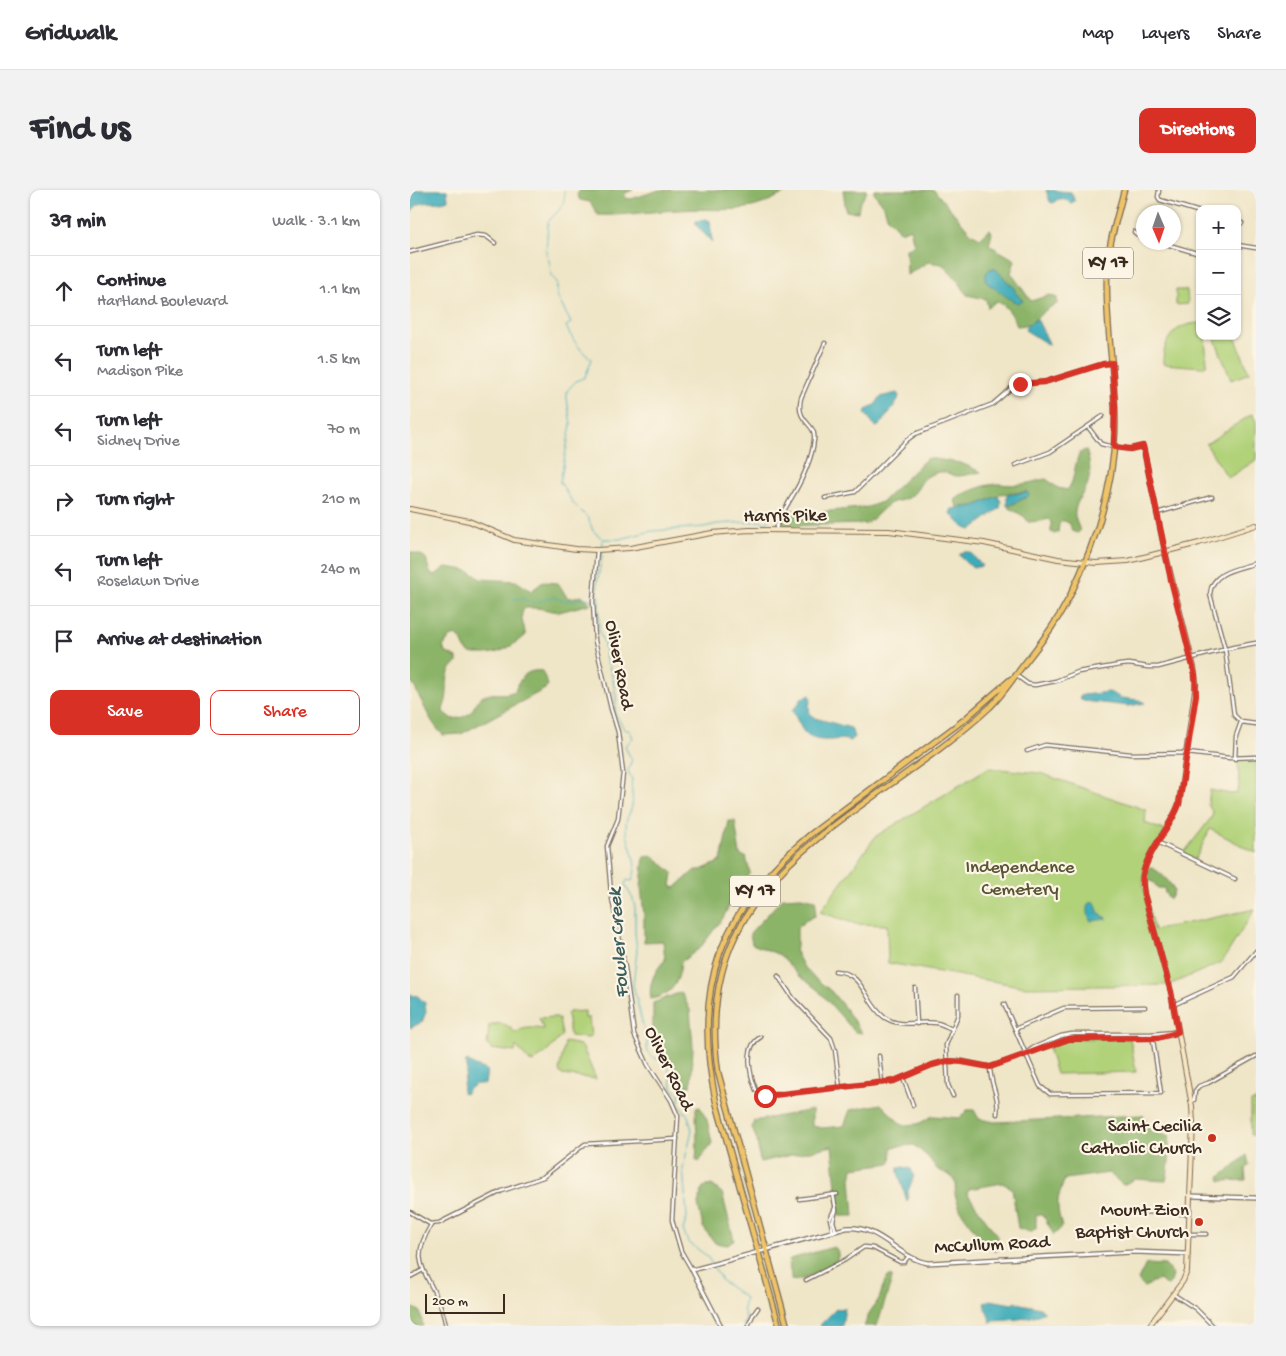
<!DOCTYPE html>
<html lang="en">
<head>
<meta charset="utf-8">
<style>
  body { margin:0; font-family:"Gochi Hand",sans-serif; background:#f2f2f3; color:#2b2b33 }
  .controls { position:absolute; right:15px; top:15px; display:grid; overflow:hidden; border-radius:10px; box-shadow:0 1px 4px #0004 }
  .controls button { width:45px; height:45px; display:grid; place-items:center; padding:0; border:0; border-bottom:1px solid #e1e1e2; background:#fff; color:#2b2b33; font:25px sans-serif }
  .compass { position:absolute; left:726px; top:15px; width:45px; height:45px; border-radius:50%; background:#fff; box-shadow:0 1px 4px #0004; rotate:178deg }
  .scale { position:absolute; left:15px; bottom:12px; width:80px; box-sizing:border-box; padding-left:5px; border:2px solid #3b2a1e; border-top:0; font-size:14px; line-height:18px; white-space:nowrap; color:#3b2a1e; -webkit-text-stroke:4px #fcf5e5; paint-order:stroke }
  .stop { position:absolute; width:15px; height:15px; margin:-11px; border:4px solid #d93025; border-radius:50%; background:#fff }
  .stop.end { background:#d93025; border-color:#fff; box-shadow:0 1px 5px #0008 }
  .list { margin:0; padding:0; list-style:none }
  h2 { display:flex; justify-content:space-between; align-items:center; height:65px; margin:0; padding:0 20px; font-size:21px }
  h2 small { font-size:16px; font-weight:400; color:#7c7c81 }
  .list li { display:grid; grid-template-columns:32px 1fr auto; gap:15px; align-items:center; box-sizing:border-box; height:70px; padding:0 20px; border-top:1px solid #e1e1e2 }
  .list b { display:block; font-size:19px; white-space:nowrap }
  .list p { margin:0; font-size:16px; white-space:nowrap; color:#7c7c81 }
  .list em { font-size:16px; font-style:normal; color:#7c7c81 }
  .actions { display:flex; gap:10px; padding:15px 20px }
  .actions a { flex:1; padding:11px 0; border:1px solid #d93025; border-radius:10px; text-align:center; font-size:18px; color:#d93025 }
  .actions .main { background:#d93025; color:#fff }
  .icon { flex:none; width:28px; height:28px; fill:none; stroke:currentColor; stroke-width:2; stroke-linecap:round; stroke-linejoin:round }
  .map { position:relative; flex:none; width:846px; height:1136px; overflow:hidden; border-radius:10px }
  header { display:flex; align-items:center; gap:30px; box-sizing:border-box; height:70px; padding:0 25px; background:#fff; border-bottom:1px solid #e1e1e2 }
  header strong { font-size:24px }
  nav { display:flex; gap:28px; margin-inline-start:auto; font-size:18px }
  .intro { display:flex; align-items:center; justify-content:space-between; box-sizing:border-box; height:120px; padding:0 30px }
  h1 { margin:0; font-size:35px }
  .button { padding:12px 22px; border-radius:10px; background:#d93025; color:#fff; font-size:18px; font-weight:700 }
  main { display:flex; gap:30px; padding:0 30px }
  aside { flex:1; background:#fff; border-radius:10px; box-shadow:0 1px 4px #0004 }
  .map>svg:first-child { display:block }
  .green { fill:#b1d279; stroke:#767e4c }
  .forest { fill:#8cb469; stroke:#646f44 }
  .water { fill:#3dacba; stroke:#3c6b6c }
  .lines { fill:none; stroke-linecap:round; stroke-linejoin:round }
  .stream { stroke:#3dacba; stroke-width:1 }
  .minor-casing { stroke:#7a6b59; stroke-width:5 }
  .tertiary-casing { stroke:#7a6b59; stroke-width:5.5 }
  .secondary-casing { stroke:#7a6b59; stroke-width:6 }
  .primary-casing { stroke:#7a6b59; stroke-width:7 }
  .minor { stroke:#fff; stroke-width:2.5 }
  .tertiary { stroke:#fff; stroke-width:3 }
  .secondary { stroke:#f9e7c3; stroke-width:4 }
  .primary { stroke:#efc469; stroke-width:4.5 }
  .route { stroke:#d93025; stroke-width:6 }
  .poi-dot { fill:#c8321e; stroke:#fcf5e5; stroke-width:2 }
  .labels { text-anchor:middle; dominant-baseline:central; stroke-width:4.5; stroke-linejoin:round; paint-order:stroke }
  .shield { fill:#fcf5e5; stroke:#75675a; stroke-width:1 }
  .shield-label { font-size:18px; font-weight:bold; fill:#3b2a1e }
  .street-label { font-size:19px; fill:#3b2a1e; stroke:#fcf5e5 }
  .park-label { font-size:19px; fill:#585435; stroke:#fcf5e5 }
  .poi-label { font-size:19px; fill:#3b2a1e; stroke:#fcf5e5; text-anchor:end }
  .water-label { font-size:20px; font-style:italic; fill:#3c5e5c; stroke:#fcf5e5 }
</style>
</head>
<body>
<header>
<strong>Gridwalk</strong>
<nav><a>Map</a><a>Layers</a><a>Share</a></nav>
</header>
<div class="intro"><h1>Find us</h1><a class="button">Directions</a></div>
<main>
<aside>
<h2>39 min<small>Walk · 3.1 km</small></h2>
<ul class="list">
<li><svg class="icon" aria-label="ahead" viewBox="0 0 24 24"><path d="M12 20V5M6 11l6-6 6 6"/></svg><div><b>Continue</b><p>Hartland Boulevard</p></div><em>1.1 km</em></li>
<li><svg class="icon" aria-label="left" viewBox="0 0 24 24"><path d="M17 20v-9H6M10 6l-5 5 5 5"/></svg><div><b>Turn left</b><p>Madison Pike</p></div><em>1.5 km</em></li>
<li><svg class="icon" aria-label="left" viewBox="0 0 24 24"><path d="M17 20v-9H6M10 6l-5 5 5 5"/></svg><div><b>Turn left</b><p>Sidney Drive</p></div><em>70 m</em></li>
<li><svg class="icon" aria-label="right" viewBox="0 0 24 24"><path d="M7 20v-9h11M14 6l5 5-5 5"/></svg><div><b>Turn right</b></div><em>210 m</em></li>
<li><svg class="icon" aria-label="left" viewBox="0 0 24 24"><path d="M17 20v-9H6M10 6l-5 5 5 5"/></svg><div><b>Turn left</b><p>Roselawn Drive</p></div><em>240 m</em></li>
<li><svg class="icon" aria-label="arrive" viewBox="0 0 24 24"><path d="M6 21V4h12l-3 4 3 4H6"/></svg><div><b>Arrive at destination</b></div></li>
</ul>
<div class="actions"><a class="main">Save</a><a>Share</a></div>
</aside>
<div class="map">
<svg width="846" height="1136" viewBox="0 0 846 1136">
  <rect width="100%" height="100%" fill="#fcf5e5"/>
  <filter id="ink" filterUnits="userSpaceOnUse"><feTurbulence type="fractalNoise" baseFrequency=".02" numOctaves="2"/><feDisplacementMap in="SourceGraphic" scale="10" xChannelSelector="R" yChannelSelector="G"/><feConvolveMatrix kernelMatrix="1 2 1 2 8 2 1 2 1" color-interpolation-filters="sRGB"/></filter>
  <filter id="wash" filterUnits="userSpaceOnUse"><feTurbulence type="fractalNoise" baseFrequency=".0096" numOctaves="4" result="noise"/><feDisplacementMap in="SourceGraphic" scale="20" xChannelSelector="R" yChannelSelector="G"/><feGaussianBlur stdDeviation="1.12" result="paint"/><feColorMatrix in="noise" values="0 0 0 0 0 0 0 0 0 0 0 0 0 0 0 0 0 1.4 0 .05"/><feComposite in="paint" operator="in"/></filter>
  <g filter="url(#wash)">
    <rect width="100%" height="100%" fill="#efe5c7"/>
    <g class="green">
      <path d="M766 100H777L778 114 766 115Z"/>
      <path d="M790 133V146H795L797 174 793 177 753 174C753 149 764 134 790 133Z"/>
      <path d="M812 146H825L839 183 821 190 805 149Z"/>
      <path d="M842 224 846 231V270L818 288 796 254Z"/>
      <path d="M846 567V663L800 639 785 670 773 664 801 628 803 623 798 615 800 600 821 604 827 603 829 596 828 568Z"/>
      <path d="M578 578 630 583 736 620 735 633 756 641 735 675 733 696 744 740 845 719 812 772 759 795 616 797 478 773 477 735 446 734 410 722 466 646Z"/>
      <path d="M175 821V828H179L181 846 179 848 160 846 157 824 159 822Z"/>
      <path d="M146 827 149 829 152 845 138 861 123 872 119 871 106 856 105 862 81 859 77 855 79 835C90 832 98 833 105 843 114 836 124 838 134 839L129 828Z"/>
      <path d="M735 845 736 847 658 849 649 851 648 849 663 846Z"/>
      <path d="M720 848 726 882 646 884 638 857 659 849Z"/>
      <path d="M155 852 170 855 173 858 186 889 152 885 149 881Z"/>
      <path d="M846 910V945H841V912Z"/>
    </g>
    <g class="forest">
      <path d="M170 0H223L215 3V8L221 9 249 0H382C369 5 356 14 342 17 318 22 293 18 269 20 242 21 214 26 188 25L180 12 170 10 167 5Z"/>
      <path d="M433 0H457C455 9 449 9 448 22L436 21Z"/>
      <path d="M464 0H524L561 43 570 48 580 39 582 43 579 55 605 70 601 83 621 111 640 105 647 108V114C629 120 627 136 607 136 602 124 598 116 586 111L578 118 576 109 557 105 549 92 532 74 518 72 497 85 496 59 504 55 500 38 491 42 478 29 474 16 464 3Z"/>
      <path d="M676 260C681 275 682 289 673 303 669 309 666 314 665 321 664 329 668 334 670 341L667 343 662 341 660 334 655 331H652L649 334 648 342 645 344 641 342V332L638 329 631 331 618 332 615 327 598 317 617 307V302L589 304 588 306 564 316 547 317 545 310C554 302 578 293 590 294 598 295 605 295 613 294 621 293 628 290 636 289L648 298 657 300C668 289 662 262 676 260Z"/>
      <path d="M517 268 551 273 571 282C563 283 555 286 548 286 541 286 537 281 529 282 508 287 513 296 501 306 495 311 486 310 479 314 472 319 465 328 456 334L375 336 373 333 374 326 377 321 386 320 390 328 404 330 412 322 458 317 472 312Z"/>
      <path d="M0 362C23 368 13 367 21 384L25 385 36 377C48 379 61 379 70 389L106 391 121 401 133 392 148 393C152 398 154 404 158 408L173 406 180 413V414L149 422 127 418H115C107 427 116 436 115 446 98 458 90 465 68 464 65 464 60 464 57 461 52 456 53 449 46 445L40 447 33 457 35 462 47 468V473C33 482 39 496 36 510 35 515 33 517 33 522L42 529C53 528 60 526 65 515 67 512 67 510 70 508 81 500 94 507 105 501 110 488 116 479 132 481L138 495 135 499 51 544 33 545C18 531 11 507 0 489Z"/>
      <path d="M319 631H325L330 665 336 667 340 683 327 699 313 728 290 758 271 772C269 792 263 805 241 809 238 794 245 780 255 770L253 751 234 752V725L231 697 234 666H243L263 683 261 696 265 698 285 680H291L311 671Z"/>
      <path d="M739 677C748 679 761 692 764 701L761 708H759L755 703 754 698H748L743 692 735 689Z"/>
      <path d="M391 707 405 710 406 715 405 726 395 731 387 738V755L385 760 393 776 402 786 421 801 434 817 452 843 445 842 408 800 388 785 370 765 342 754 340 743 373 708Z"/>
      <path d="M271 802 280 820 283 857 281 896H275L260 871 243 849V813Z"/>
      <path d="M471 914 492 935 508 934 523 926 550 928 557 920H564L569 929 585 932 733 925 741 942 758 945C761 960 759 977 756 991L725 989 713 995 699 983 655 989C646 1010 646 1015 652 1037L644 1045 633 1025H626V1038L620 1042 608 1038 602 998 592 993 559 999 557 1003 588 1047 590 1055 586 1061 576 1056 551 1021 545 1005 546 994 541 986 527 979 518 967 504 955 482 957 481 973 443 978 441 989 444 1026H429L422 956 350 972 347 950 342 938 344 931 402 920V936L412 938 434 936 440 920Z"/>
      <path d="M290 917 297 930 302 953 289 972 286 970C288 953 286 936 286 918Z"/>
      <path d="M837 965 839 975 835 979 836 990 811 991 810 987Z"/>
      <path d="M302 995 312 1003 324 1050 318 1055 305 1053 293 1037 288 1014 293 997Z"/>
      <path d="M424 1057C429 1059 429 1068 426 1072 416 1077 390 1094 381 1090 382 1082 377 1076 380 1069Z"/>
      <path d="M736 1074 755 1075 763 1085 761 1092 758 1095H755L750 1090C743 1090 740 1096 733 1097L728 1090Z"/>
      <path d="M479 1086 482 1087V1089L467 1136H454L460 1122 469 1109 475 1091Z"/>
      <path d="M0 1117 10 1121 13 1136H0Z"/>
    </g>
    <g class="water">
      <path d="M0 0H37L38 10C23 16 8 6 0 25Z"/>
      <path d="M636 0 661 2 665 11 661 13 654 9H648L644 13 640 12Z"/>
      <path d="M296 29 300 31 302 52 286 35V31Z"/>
      <path d="M584 78C593 85 596 92 604 97L605 102 613 111 608 113 603 111 576 92V83L580 79Z"/>
      <path d="M627 129 639 153V155L615 140 616 136Z"/>
      <path d="M487 203 489 206 487 212 470 235 466 237 455 223 456 220 466 214 470 207Z"/>
      <path d="M617 302 619 305 617 307 597 316V305Z"/>
      <path d="M588 306 591 312 590 318 561 340 553 337 540 323 542 319 564 316Z"/>
      <path d="M553 362H560L572 376C561 380 556 373 549 365Z"/>
      <path d="M699 502 711 508 729 510 735 513 719 516 673 511 669 507 673 505Z"/>
      <path d="M400 505 401 509 399 516 400 524 405 528 441 538 444 547 441 551C434 549 429 549 421 550 393 551 394 542 382 520L388 515 391 508Z"/>
      <path d="M685 712C688 720 687 724 696 727L697 729 680 731C678 725 677 720 679 713Z"/>
      <path d="M0 805 8 806 15 813 16 822 12 832 0 838Z"/>
      <path d="M57 871 65 876 77 880 75 894C65 893 60 896 55 904L52 903C52 893 57 885 57 875L55 873Z"/>
      <path d="M494 977 501 979 504 986 498 1001V1009L497 1011 488 982V978Z"/>
      <path d="M580 1110 602 1114 606 1112C616 1117 625 1114 635 1121 627 1129 596 1130 584 1131L581 1133 574 1113Z"/>
      <path d="M435 1118 432 1136H409L426 1119Z"/>
    </g>
    <g class="lines">
      <g class="stream">
        <path d="M154 0C157 16 147 21 138 32L136 62 140 74 141 86 147 92V106L161 133 156 136C160 146 172 164 182 169L175 187 166 191 157 201V209L161 234 150 292 163 313 178 328 183 341 193 349 192 366 187 394 189 412V442L194 453 196 468 202 485 206 508 205 523 214 539 220 541 223 548 215 556 218 563 222 569 218 581 222 589C220 598 224 607 222 616 221 622 216 628 216 634 216 656 231 670 222 691L217 690 215 695 223 709 225 718V743L227 760 223 795 237 852C236 871 246 865 256 875 262 881 261 892 262 899L270 904 268 914 278 926 282 940 273 978 277 1027 273 1040 278 1052 297 1066 312 1091 335 1108 333 1119 336 1128 333 1136"/>
        <path d="M194 349H210L242 341 294 337 307 334 352 331 355 333 362 327 385 330"/>
        <path d="M102 409H114L124 413 144 407C155 412 164 412 175 408L188 412"/>
      </g>
    </g>
  </g>
  <g filter="url(#ink)">
    <g class="lines">
      <defs>
        <g id="minor">
          <path d="M749 0 748 7 750 10 790 22"/>
          <path d="M827 33H832"/>
          <path d="M724 42 730 47 734 48"/>
          <path d="M749 52 790 64"/>
          <path d="M827 55 846 58"/>
          <path d="M0 62 67 45 76 46 85 53"/>
          <path d="M678 237 691 254 704 257"/>
          <path d="M605 275 640 262 693 226"/>
          <path d="M415 308 445 302 497 250 505 244 583 214 606 194 635 192 693 174 701 173"/>
          <path d="M747 323 802 307"/>
          <path d="M366 340C368 328 374 321 379 312 390 294 402 271 404 250 407 232 385 234 391 208L415 153"/>
          <path d="M187 360 183 411 185 451 201 519 208 542 213 583 208 629 197 656 201 703 215 778 224 844 238 875 261 910 268 926 262 1030 271 1061 282 1080"/>
          <path d="M846 373C828 379 802 381 800 404L815 459 824 525 831 532 846 534"/>
          <path d="M607 486 618 494 625 495 646 491 668 482 710 475 719 474 738 477H748L824 457 846 453"/>
          <path d="M617 561 635 555 721 564 777 563 820 568 846 567"/>
          <path d="M825 569 826 546 831 532"/>
          <path d="M749 653 825 689"/>
          <path d="M425 781C454 782 455 813 474 827 491 839 509 830 527 833 532 834 537 837 542 839"/>
          <path d="M368 786 383 808 421 848 425 860 430 898"/>
          <path d="M505 798 507 834"/>
          <path d="M594 814 630 896 640 904 751 903 742 844"/>
          <path d="M763 815 824 787 846 761"/>
          <path d="M605 839 654 818 735 817"/>
          <path d="M351 847C333 856 340 885 346 900L355 906 484 891 522 875 537 871H552L580 877 659 849 742 848 762 845 764 842"/>
          <path d="M619 861 623 858 651 846 662 844H742L764 842"/>
          <path d="M469 866 472 893"/>
          <path d="M580 877C580 895 590 906 587 924"/>
          <path d="M493 888 503 915"/>
          <path d="M543 906 538 895 536 855 548 825V805"/>
          <path d="M781 910H784L785 901 789 896 798 893 846 866"/>
          <path d="M423 1004 426 1020 423 1031 426 1041"/>
          <path d="M389 1009 427 1004"/>
          <path d="M0 1022 20 1034 29 1033 92 1001 133 987 175 954 267 949"/>
          <path d="M735 1022 779 1024"/>
          <path d="M21 1035C0 1070 14 1078 28 1110 32 1118 34 1127 36 1136"/>
          <path d="M423 1042 420 1029 425 1018"/>
          <path d="M779 1044H796"/>
          <path d="M0 1087 13 1080"/>
          <path d="M396 1090 435 1070 454 1057 463 1058 490 1072H494L499 1066"/>
          <path d="M763 1104 786 1119 803 1136"/>
          <path d="M338 1136 343 1125 348 1118"/>
        </g>
        <g id="tertiary">
          <path d="M704 257 720 259 733 256 755 362"/>
          <path d="M780 1006 846 1008"/>
          <path d="M311 1136 282 1080 436 1038C471 1035 487 1068 518 1073L724 1062 778 1064"/>
        </g>
        <g id="secondary">
          <path d="M0 319 59 331 104 350 166 359 187 360 220 358 302 343 339 340 479 341 574 353 648 369 686 373 718 371 734 367 789 353 846 335"/>
          <path d="M739 1136 773 1091 777 1081 783 933 782 916 761 802 734 704C733 698 732 691 733 685 737 661 761 637 769 614L786 493 784 478 755 362"/>
        </g>
        <g id="primary">
          <path d="M369 1136 306 912C281 796 310 720 401 644L555 529 601 489"/>
          <path d="M377 1136 308 882C279 679 458 630 580 517 590 507 597 497 606 485 626 458 644 438 659 408 684 357 703 300 705 243 707 191 695 139 697 87 697 57 707 28 714 0"/>
        </g>
      </defs>
      <use href="#minor" class="minor-casing"/>
      <use href="#tertiary" class="tertiary-casing"/>
      <use href="#secondary" class="secondary-casing"/>
      <use href="#primary" class="primary-casing"/>
      <use href="#minor" class="minor"/>
      <use href="#tertiary" class="tertiary"/>
      <use href="#secondary" class="secondary"/>
      <use href="#primary" class="primary"/>
    </g>
  </g>
  <g class="lines" filter="url(#ink)">
    <path class="route" d="M355 906 484 891 522 875 537 871 552 872 580 877 659 849 748 848 768 842 761 802 734 704C733 698 732 691 733 685 737 661 761 638 769 614L786 505 785 485 761 390 733 256 720 259 704 257 705 217 702 173 693 174 635 192 610 194"/>
  </g>
  <g class="poi-dot">
    <circle cx="802" cy="948" r="5"/>
    <circle cx="789" cy="1032" r="5"/>
  </g>
  <g class="labels">
    <g class="shield">
      <rect x="673" y="57.5" width="50" height="31" rx="4"/>
      <rect x="320" y="685.5" width="50" height="31" rx="4"/>
    </g>
    <g class="shield-label">
      <text x="698" y="73">KY 17</text>
      <text x="345" y="701">KY 17</text>
    </g>
    <g class="street-label">
      <text transform="translate(375 327) rotate(-1)">Harris Pike</text>
      <text transform="translate(208 475) rotate(79)">Oliver Road</text>
      <text transform="translate(258 879) rotate(64)">Oliver Road</text>
      <text transform="translate(582 1056) rotate(-3)">McCullum Road</text>
    </g>
    <g class="park-label">
      <text x="610" y="678">Independence<tspan x="610" dy="22">Cemetery</tspan></text>
    </g>
    <g class="poi-label">
      <text x="792" y="937">Saint Cecilia<tspan x="792" dy="22">Catholic Church</tspan></text>
      <text x="779" y="1021">Mount Zion<tspan x="779" dy="22">Baptist Church</tspan></text>
    </g>
    <g class="water-label">
      <text transform="translate(210 753) rotate(-94)">Fowler Creek</text>
    </g>
  </g>
</svg>
<div class="controls">
<button>+</button>
<button>−</button>
<button><svg class="icon" aria-label="layers" viewBox="0 0 24 24"><path d="M12 4l9 5-9 5-9-5zM3 14l9 5 9-5"/></svg></button>
</div>
<svg class="compass" viewBox="-18 -18 36 36"><path d="M0-13l5 13h-10z" fill="#e53935"/><path d="M0 13l5-13h-10z" fill="#7c7c81"/></svg>
<div class="scale">200 m</div>
<div class="stop" style="left:355px;top:906px"></div>
<div class="stop end" style="left:610px;top:194px"></div>
</div>
</main>
</body>
</html>
